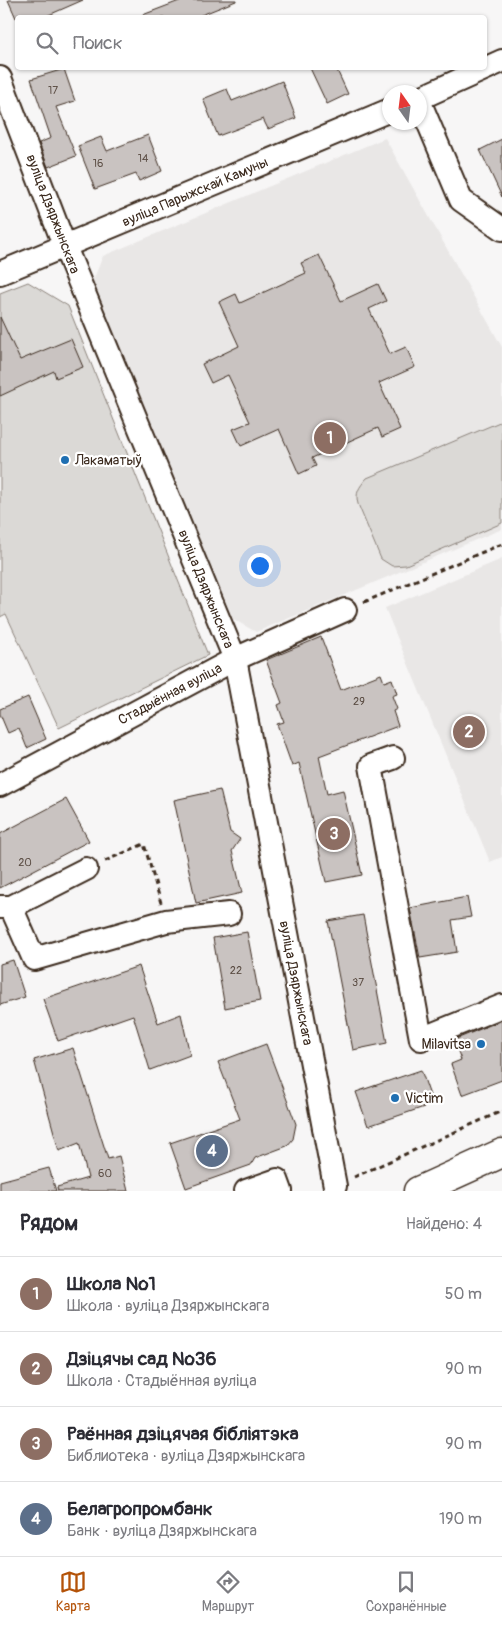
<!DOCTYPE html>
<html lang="ru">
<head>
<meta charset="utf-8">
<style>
  body { margin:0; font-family:Pangolin,sans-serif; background:#f7f7f7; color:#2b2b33 }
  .compass { position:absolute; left:382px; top:85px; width:45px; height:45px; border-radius:50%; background:#fff; box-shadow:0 1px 4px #0004; rotate:346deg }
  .you { position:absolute; left:259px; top:565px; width:18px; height:18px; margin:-12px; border:4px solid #fff; border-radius:50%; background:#1a73e8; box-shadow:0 0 0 8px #1a73e833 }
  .badge { display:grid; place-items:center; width:32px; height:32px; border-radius:50%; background:#b45309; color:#fff; font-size:16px; font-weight:700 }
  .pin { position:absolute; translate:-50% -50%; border:2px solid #fff; box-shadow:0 1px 5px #0006 }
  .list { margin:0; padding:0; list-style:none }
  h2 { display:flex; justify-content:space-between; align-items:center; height:65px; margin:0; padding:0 20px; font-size:21px }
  h2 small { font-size:16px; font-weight:400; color:#7c7c81 }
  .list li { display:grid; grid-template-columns:32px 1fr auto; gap:15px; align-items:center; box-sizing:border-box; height:75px; padding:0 20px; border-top:1px solid #e1e1e2 }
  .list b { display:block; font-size:19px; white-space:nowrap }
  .list p { margin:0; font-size:16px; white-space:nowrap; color:#7c7c81 }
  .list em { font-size:16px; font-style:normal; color:#7c7c81 }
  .icon { flex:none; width:28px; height:28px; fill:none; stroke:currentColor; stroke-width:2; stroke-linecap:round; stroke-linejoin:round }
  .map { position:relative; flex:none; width:502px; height:1191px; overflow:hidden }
  .search { position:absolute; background:#fff; box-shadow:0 1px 4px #0004; left:15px; right:15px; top:15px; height:55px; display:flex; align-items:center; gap:12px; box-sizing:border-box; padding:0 18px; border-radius:5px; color:#7c7c81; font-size:19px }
  .sheet { height:365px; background:#fff }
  nav { display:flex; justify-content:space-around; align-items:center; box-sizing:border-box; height:70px; border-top:1px solid #e1e1e2; background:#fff; font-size:14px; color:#7c7c81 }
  nav a { display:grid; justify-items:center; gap:2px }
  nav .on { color:#b45309 }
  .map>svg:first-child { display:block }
  .built { fill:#e9e7e6 }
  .green { fill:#dbd9d6; stroke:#8b827a }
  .building { fill:#c9c3c1; stroke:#3b2a1e }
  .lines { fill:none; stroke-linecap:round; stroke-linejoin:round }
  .minor-casing { stroke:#3b2a1e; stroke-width:26 }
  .major-casing { stroke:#3b2a1e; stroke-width:31 }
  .path { stroke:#3b2a1e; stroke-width:3; stroke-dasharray:5 4; stroke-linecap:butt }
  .minor { stroke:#fff; stroke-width:22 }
  .major { stroke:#fff; stroke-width:28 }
  .poi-dot { fill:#1f6fb2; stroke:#fff; stroke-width:2 }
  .labels { text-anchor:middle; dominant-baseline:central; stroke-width:4.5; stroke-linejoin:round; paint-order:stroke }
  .number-label { font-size:11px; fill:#5e5047 }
  .street-label { font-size:14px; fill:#3b2a1e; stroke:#fff }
  .poi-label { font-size:14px; fill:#3b2a1e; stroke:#fff; text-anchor:start }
</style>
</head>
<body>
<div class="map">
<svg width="502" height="1191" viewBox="0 0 502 1191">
  <rect width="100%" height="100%" fill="#f7f6f6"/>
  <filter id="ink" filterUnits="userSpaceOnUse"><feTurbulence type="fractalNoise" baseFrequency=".02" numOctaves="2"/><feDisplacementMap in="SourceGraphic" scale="10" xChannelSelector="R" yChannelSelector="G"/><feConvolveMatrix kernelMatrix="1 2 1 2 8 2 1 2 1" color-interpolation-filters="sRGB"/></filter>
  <g filter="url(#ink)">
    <g class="built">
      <path d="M385 138 502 347V529L256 632 233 619 92 283 103 256Z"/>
      <path d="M502 559V857L490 862 385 608Z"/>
    </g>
    <g class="green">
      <path d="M28 282 68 306 208 655 59 728 6 614 0 617V293Z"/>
      <path d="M502 421V523L406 565 392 566 381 559 358 504C355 493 359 487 367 478Z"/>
    </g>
    <g class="building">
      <path d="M8 0H83L42 18H16Z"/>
      <path d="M182 0H236V1L194 18H140V16Z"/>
      <path d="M310 68H336L348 94 327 104Z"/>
      <path d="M64 69 75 101 56 107 76 156 48 167 39 143 51 138 31 79Z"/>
      <path d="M282 81 296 118 268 129 263 119 218 136 203 99 227 89 232 101Z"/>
      <path d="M148 135 162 171 139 181 136 174 95 189 78 146 101 137 107 151Z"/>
      <path d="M502 139V197L480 150Z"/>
      <path d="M319 255 341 301 378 284 386 301 369 309 390 354 406 347 415 367 379 383 400 429 382 437 378 428 312 458 316 466 299 474 279 429 241 446 233 429 250 422 228 375 211 383 202 364 239 346 219 302 236 294 240 303 306 273 301 263Z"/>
      <path d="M0 317 20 360 71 339 83 367 56 378 54 371 0 396Z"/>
      <path d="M321 637 341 690 381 674 384 682 392 679 397 694 392 696 397 709 393 711 398 726 319 756 327 794 343 790 362 875 326 882 299 763 292 766 277 724 284 722 278 705 282 703 266 660Z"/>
      <path d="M28 697 46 739 27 748 19 728 8 733 0 714V709Z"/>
      <path d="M220 790 230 832 240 839 232 851 242 893 196 903 174 800Z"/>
      <path d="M66 799 89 841 0 888V834Z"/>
      <path d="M467 897 471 917 452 920 457 952 420 958 410 908Z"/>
      <path d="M363 915 387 1043 353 1050 328 921Z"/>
      <path d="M247 932 260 1001 225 1008 213 938Z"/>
      <path d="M13 960 25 997 0 1005V964Z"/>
      <path d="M139 966 158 1023 181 1014 190 1055 150 1070 133 1015 58 1041 43 999Z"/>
      <path d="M502 1020V1080L462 1095 451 1064 461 1060 454 1040Z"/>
      <path d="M266 1044 296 1124 293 1139 287 1146 255 1158 251 1165 186 1188 170 1143 240 1119 218 1062Z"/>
      <path d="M73 1048 108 1159 119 1156 128 1191H58L57 1187 88 1178 79 1143 59 1151 34 1060Z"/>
      <path d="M421 1070 433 1104 368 1126 356 1092Z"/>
      <path d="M49 1168 56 1191H0V1181Z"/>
    </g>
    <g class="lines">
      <defs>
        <g id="minor">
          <path d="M0 78 65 247 235 659 335 1186"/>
          <path d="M420 98 502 61"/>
          <path d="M420 103 461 200 502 229"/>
          <path d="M0 273 390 110"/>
          <path d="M393 758 371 766 421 1039 502 1006"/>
          <path d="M0 785 235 659 345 610"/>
          <path d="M0 907H11L86 869"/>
          <path d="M11 907 34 959 166 921 229 914"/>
          <path d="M246 1191 277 1180 281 1191"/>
        </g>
        <path id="major" d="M418 1191 502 1153"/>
      </defs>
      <use href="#minor" class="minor-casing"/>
      <use href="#major" class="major-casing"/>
      <g class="path">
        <path d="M364 602 502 544"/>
        <path d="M105 861 144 844 161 903"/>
        <path d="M354 1177 502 1111"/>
      </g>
      <use href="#minor" class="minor"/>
      <use href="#major" class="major"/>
    </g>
  </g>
  <g class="poi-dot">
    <circle cx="65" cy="460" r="5"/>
    <circle cx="481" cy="1044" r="5"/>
    <circle cx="395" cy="1098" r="5"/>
  </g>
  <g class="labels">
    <g class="number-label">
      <text x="53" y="90">17</text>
      <text x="143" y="158">14</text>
      <text x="98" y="163">16</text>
      <text x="359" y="701">29</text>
      <text x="25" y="862">20</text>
      <text x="236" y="970">22</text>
      <text x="358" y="982">37</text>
      <text x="105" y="1173">60</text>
    </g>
    <g class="street-label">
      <text transform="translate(195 192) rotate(-23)">вуліца Парыжскай Камуны</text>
      <text transform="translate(53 214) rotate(69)">вуліца Дзяржынскага</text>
      <text transform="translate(206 589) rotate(68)">вуліца Дзяржынскага</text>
      <text transform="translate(170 694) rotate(-28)">Стадыённая вуліца</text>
      <text transform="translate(296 983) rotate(79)">вуліца Дзяржынскага</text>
    </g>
    <g class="poi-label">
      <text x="75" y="460">Лакаматыў</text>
      <text x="471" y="1044" text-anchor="end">Milavitsa</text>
      <text x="405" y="1098">Victim</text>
    </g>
  </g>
</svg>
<svg class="compass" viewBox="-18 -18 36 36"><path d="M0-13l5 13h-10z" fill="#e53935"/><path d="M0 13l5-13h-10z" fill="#7c7c81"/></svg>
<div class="you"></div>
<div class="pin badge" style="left:330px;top:438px;background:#8d6e63">1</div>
<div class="pin badge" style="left:469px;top:732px;background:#8d6e63">2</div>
<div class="pin badge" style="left:334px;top:834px;background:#8d6e63">3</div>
<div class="pin badge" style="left:212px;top:1151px;background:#5c6f8a">4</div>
<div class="search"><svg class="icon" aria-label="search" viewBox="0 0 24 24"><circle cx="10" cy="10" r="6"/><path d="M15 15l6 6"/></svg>Поиск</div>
</div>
<section class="sheet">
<h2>Рядом<small>Найдено: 4</small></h2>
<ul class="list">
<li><span class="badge" style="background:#8d6e63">1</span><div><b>Школа №1</b><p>Школа · вуліца Дзяржынскага</p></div><em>50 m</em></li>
<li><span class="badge" style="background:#8d6e63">2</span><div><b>Дзіцячы сад №36</b><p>Школа · Стадыённая вуліца</p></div><em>90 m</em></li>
<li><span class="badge" style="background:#8d6e63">3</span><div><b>Раённая дзіцячая бібліятэка</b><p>Библиотека · вуліца Дзяржынскага</p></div><em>90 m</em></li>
<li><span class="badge" style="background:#5c6f8a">4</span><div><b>Белагропромбанк</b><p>Банк · вуліца Дзяржынскага</p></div><em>190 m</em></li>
</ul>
</section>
<nav>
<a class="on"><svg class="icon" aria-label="map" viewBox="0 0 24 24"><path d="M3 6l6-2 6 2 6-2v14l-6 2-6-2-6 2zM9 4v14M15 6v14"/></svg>Карта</a>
<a><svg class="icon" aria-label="directions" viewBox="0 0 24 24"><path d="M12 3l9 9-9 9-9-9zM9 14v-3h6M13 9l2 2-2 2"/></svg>Маршрут</a>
<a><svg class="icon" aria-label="saved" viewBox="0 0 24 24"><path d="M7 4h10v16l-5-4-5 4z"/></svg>Сохранённые</a>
</nav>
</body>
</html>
